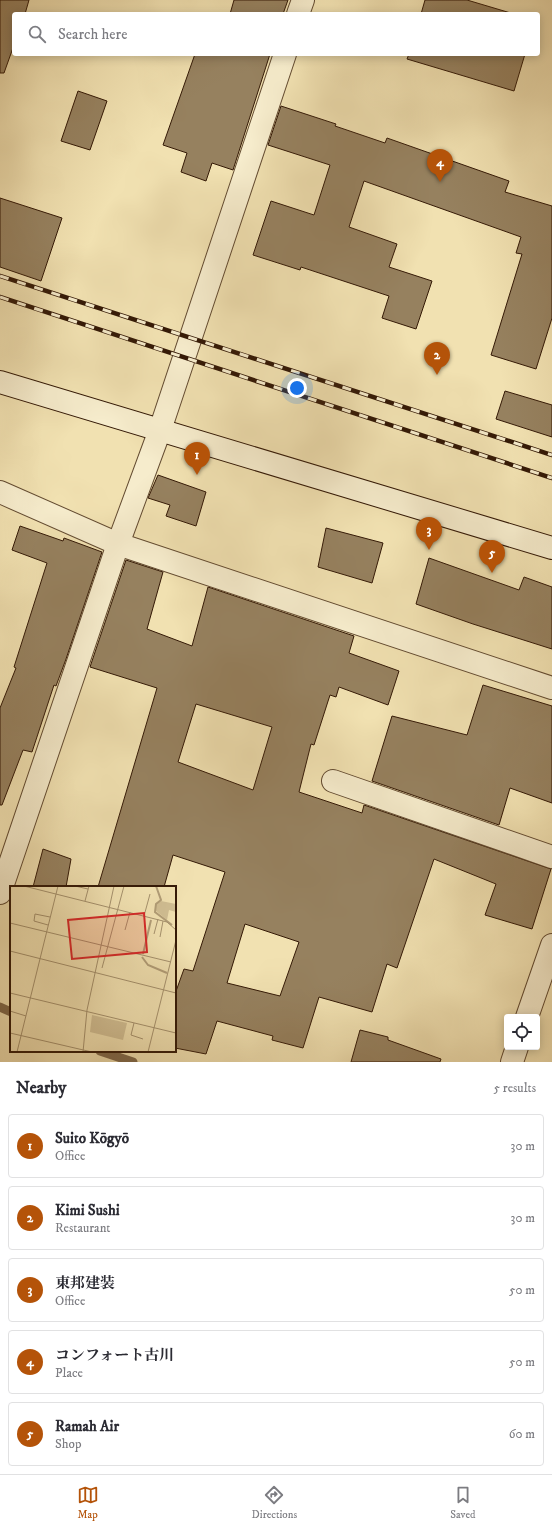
<!DOCTYPE html>
<html lang="en">
<head>
<meta charset="utf-8">
<style>
  body { margin:0; font-family:"IM FELL DW Pica","Noto Serif JP",serif; background:#f2f2f3; color:#2b2b33 }
  .controls { position:absolute; right:12px; bottom:12px; display:grid; overflow:hidden; border-radius:4px; box-shadow:0 2px 10px #0003 }
  .controls button { width:36px; height:36px; display:grid; place-items:center; padding:0; border:0; border-bottom:1px solid #e1e1e2; background:#fff; color:#2b2b33; font:20px sans-serif }
  .you { position:absolute; left:297px; top:388px; width:14px; height:14px; margin:-10px; border:3px solid #fff; border-radius:50%; background:#1a73e8; box-shadow:0 0 0 6px #1a73e833 }
  .badge { display:grid; place-items:center; width:26px; height:26px; border-radius:50%; background:#b45309; color:#fff; font-size:13px; font-weight:700 }
  .pin { position:absolute; translate:-50% -33px; filter:drop-shadow(0 1px 2px #0008) }
  .pin::after { content:''; position:absolute; top:21px; width:14px; height:12px; background:inherit; clip-path:polygon(0 0,100% 0,50% 100%) }
  .list { margin:0; padding:0; list-style:none }
  h2 { display:flex; justify-content:space-between; align-items:center; height:52px; margin:0; padding:0 16px; font-size:17px }
  h2 small { font-size:13px; font-weight:400; color:#7c7c81 }
  .list li { display:grid; grid-template-columns:26px 1fr auto; gap:12px; align-items:center; box-sizing:border-box; height:64px; margin:0 8px 8px; padding:0 8px; border:1px solid #e1e1e2; border-radius:4px }
  .list b { display:block; font-size:15px; white-space:nowrap }
  .list p { margin:0; font-size:13px; white-space:nowrap; color:#7c7c81 }
  .list em { font-size:13px; font-style:normal; color:#7c7c81 }
  .icon { flex:none; width:22px; height:22px; fill:none; stroke:currentColor; stroke-width:2; stroke-linecap:round; stroke-linejoin:round }
  .map { position:relative; flex:none; width:552px; height:1062px; overflow:hidden }
  .search { position:absolute; background:#fff; box-shadow:0 2px 10px #0003; left:12px; right:12px; top:12px; height:44px; display:flex; align-items:center; gap:10px; box-sizing:border-box; padding:0 14px; border-radius:4px; color:#7c7c81; font-size:15px }
  .sheet { height:412px; background:#fff }
  nav { display:flex; justify-content:space-around; align-items:center; box-sizing:border-box; height:56px; border-top:1px solid #e1e1e2; background:#fff; font-size:11px; color:#7c7c81 }
  nav a { display:grid; justify-items:center; gap:2px }
  nav .on { color:#b45309 }
  .map>svg:first-child { display:block }
  .lines { fill:none; stroke-linecap:round; stroke-linejoin:round }
  .stream { stroke:#7f684a; stroke-width:9 }
  .building { fill:#96815f; stroke:#341906; fill-rule:evenodd }
  .street-casing { stroke:#634b31; stroke-width:24 }
  .secondary-casing { stroke:#341906; stroke-width:24 }
  .street { stroke:#f6eccc; stroke-width:22 }
  .secondary { stroke:#f6eccc; stroke-width:22 }
  .rail-casing { stroke:#341906; stroke-width:4.5 }
  .rail { stroke:#f6eccc; stroke-width:3; stroke-dasharray:9; stroke-linecap:butt }
  .inset-river { fill:none; stroke:#b19d77; stroke-width:2 }
  .inset-road { fill:none; stroke:#a5916d; stroke-width:1 }
  .view { fill:#d62828; fill-opacity:0.15; stroke:#d62828; stroke-width:2 }
  .inset-edge { fill:none; stroke:#341906; stroke-width:2 }
</style>
</head>
<body>
<div class="map">
<svg width="552" height="1062" viewBox="0 0 552 1062">
  <rect width="100%" height="100%" fill="#f1e1b1"/>
  <filter id="stains"><feTurbulence type="fractalNoise" baseFrequency=".005" numOctaves="4"/><feColorMatrix values="0 0 0 0 .2 0 0 0 0 .09 0 0 0 0 .02 0 0 0 .5 -.17"/></filter>
  <radialGradient id="worn" r=".72"><stop offset=".6" stop-color="#630" stop-opacity="0"/><stop offset="1" stop-color="#630" stop-opacity=".3"/></radialGradient>
  <g class="lines">
    <g class="stream">
      <path d="M0 1007 11 1012"/>
      <path d="M100 1051 133 1062"/>
    </g>
  </g>
  <g class="building">
    <path d="M0 0H29L25 14H14V45L4 73H0Z"/>
    <path d="M234 0H288L283 14H230Z"/>
    <path d="M425 0H467L514 14H421Z"/>
    <path d="M195 54H270L233 170 212 163 206 181 181 172 187 153 163 145Z"/>
    <path d="M409 54H525L514 91 407 59Z"/>
    <path d="M78 91 107 101 90 150 61 141Z"/>
    <path d="M281 106 336 124 335 126 385 143 387 138 509 181 505 192 552 206V318L536 369 491 355 522 254 516 253 521 237 364 181 349 227 397 244 389 267 432 281 416 329 382 318 389 296 301 267 300 270 253 255 271 201 314 215 330 165 268 145Z"/>
    <path d="M0 198 62 218 41 281 0 267Z"/>
    <path d="M505 391 552 405V437L496 419Z"/>
    <path d="M158 475 206 492 196 526 166 516 170 505 148 498Z"/>
    <path d="M20 526 63 541 64 538 102 552 66 659 56 686 54 685 32 752 23 750 2 805H0V708L16 668 14 667 47 563 12 550Z"/>
    <path d="M326 528 383 543 372 583 318 567Z"/>
    <path d="M429 558 519 590 524 577 552 587V649L473 624 416 604Z"/>
    <path d="M126 560 163 572 147 629 192 646 208 587 354 636 349 653 399 671 388 705 339 687 336 697 330 695 314 745 311 744 299 792 362 813 364 805 551 869 532 929 485 915 496 884 434 859 397 968 387 964 372 1012 319 997 303 1048 272 1040 273 1036 217 1021 206 1054 175 1048V994L184 969 193 971 225 872 173 855 164 887H98L157 688 90 667ZM196 704 272 727 253 790 178 762ZM245 924 299 942 280 996 227 983Z"/>
    <path d="M483 685 552 706V803L510 788 499 825 372 781 392 716 467 735Z"/>
    <path d="M43 849 71 859 66 887H33Z"/>
    <path d="M360 1030 388 1037V1040L441 1059 440 1062H351Z"/>
  </g>
  <g class="lines">
    <defs>
      <g id="street">
        <path d="M298 14 303 0"/>
        <path d="M0 492 118 544 552 688"/>
        <path d="M333 781 552 857"/>
        <path d="M0 893 118 544 160 430 285 54"/>
        <path d="M527 1017 552 945"/>
        <path d="M512 1062 517 1047"/>
      </g>
      <path id="secondary" d="M0 382 552 548"/>
    </defs>
    <use href="#street" class="street-casing"/>
    <use href="#secondary" class="secondary-casing"/>
    <use href="#street" class="street"/>
    <use href="#secondary" class="secondary"/>
    <defs>
      <g id="rail">
        <path d="M0 276 552 455"/>
        <path d="M0 297 552 478"/>
      </g>
    </defs>
    <use href="#rail" class="rail-casing"/>
    <use href="#rail" class="rail"/>
  </g>
  <g transform="translate(10 886)">
    <rect width="166" height="166" fill="#f1e1b1"/>
    <path d="M151 15 166 18V26L159 24 157 34 145 24 146 17ZM82 129 117 137 113 154 80 146Z" fill="#d1bf94"/>
    <path class="inset-river" d="M146 0 151 14 146 18 145 26 162 39M133 68 141 34M132 71 138 79 157 87"/>
    <path class="inset-road" d="M14 0 157 36 166 44M65 0 78 3M75 15 79 0M134 30 140 8M0 37 161 76M38 39 24 35 25 28 40 31M115 44 120 26M144 48 148 33M150 51 153 35M0 65 166 107M92 82 114 0M0 107 166 147M0 125 16 130M124 137 121 149 133 153M0 147 82 166M7 166 48 0M73 166 77 124 104 0M138 166 166 54"/>
    <path class="view" d="M134 27 137 66 62 73 58 34Z"/>
    <rect width="166" height="166" class="inset-edge"/>
  </g>
  <rect width="100%" height="100%" filter="url(#stains)"/>
  <rect width="100%" height="100%" fill="url(#worn)"/>
</svg>
<div class="controls">
<button><svg class="icon" aria-label="locate" viewBox="0 0 24 24"><circle cx="12" cy="12" r="6"/><path d="M12 2v4M12 18v4M2 12h4M18 12h4"/></svg></button>
</div>
<div class="you"></div>
<div class="pin badge" style="left:197px;top:475px">1</div>
<div class="pin badge" style="left:437px;top:375px">2</div>
<div class="pin badge" style="left:429px;top:550px">3</div>
<div class="pin badge" style="left:440px;top:182px">4</div>
<div class="pin badge" style="left:492px;top:573px">5</div>
<div class="search"><svg class="icon" aria-label="search" viewBox="0 0 24 24"><circle cx="10" cy="10" r="6"/><path d="M15 15l6 6"/></svg>Search here</div>
</div>
<section class="sheet">
<h2>Nearby<small>5 results</small></h2>
<ul class="list">
<li><span class="badge">1</span><div><b>Suito Kōgyō</b><p>Office</p></div><em>30 m</em></li>
<li><span class="badge">2</span><div><b>Kimi Sushi</b><p>Restaurant</p></div><em>30 m</em></li>
<li><span class="badge">3</span><div><b>東邦建装</b><p>Office</p></div><em>50 m</em></li>
<li><span class="badge">4</span><div><b>コンフォート古川</b><p>Place</p></div><em>50 m</em></li>
<li><span class="badge">5</span><div><b>Ramah Air</b><p>Shop</p></div><em>60 m</em></li>
</ul>
</section>
<nav>
<a class="on"><svg class="icon" aria-label="map" viewBox="0 0 24 24"><path d="M3 6l6-2 6 2 6-2v14l-6 2-6-2-6 2zM9 4v14M15 6v14"/></svg>Map</a>
<a><svg class="icon" aria-label="directions" viewBox="0 0 24 24"><path d="M12 3l9 9-9 9-9-9zM9 14v-3h6M13 9l2 2-2 2"/></svg>Directions</a>
<a><svg class="icon" aria-label="saved" viewBox="0 0 24 24"><path d="M7 4h10v16l-5-4-5 4z"/></svg>Saved</a>
</nav>
</body>
</html>
